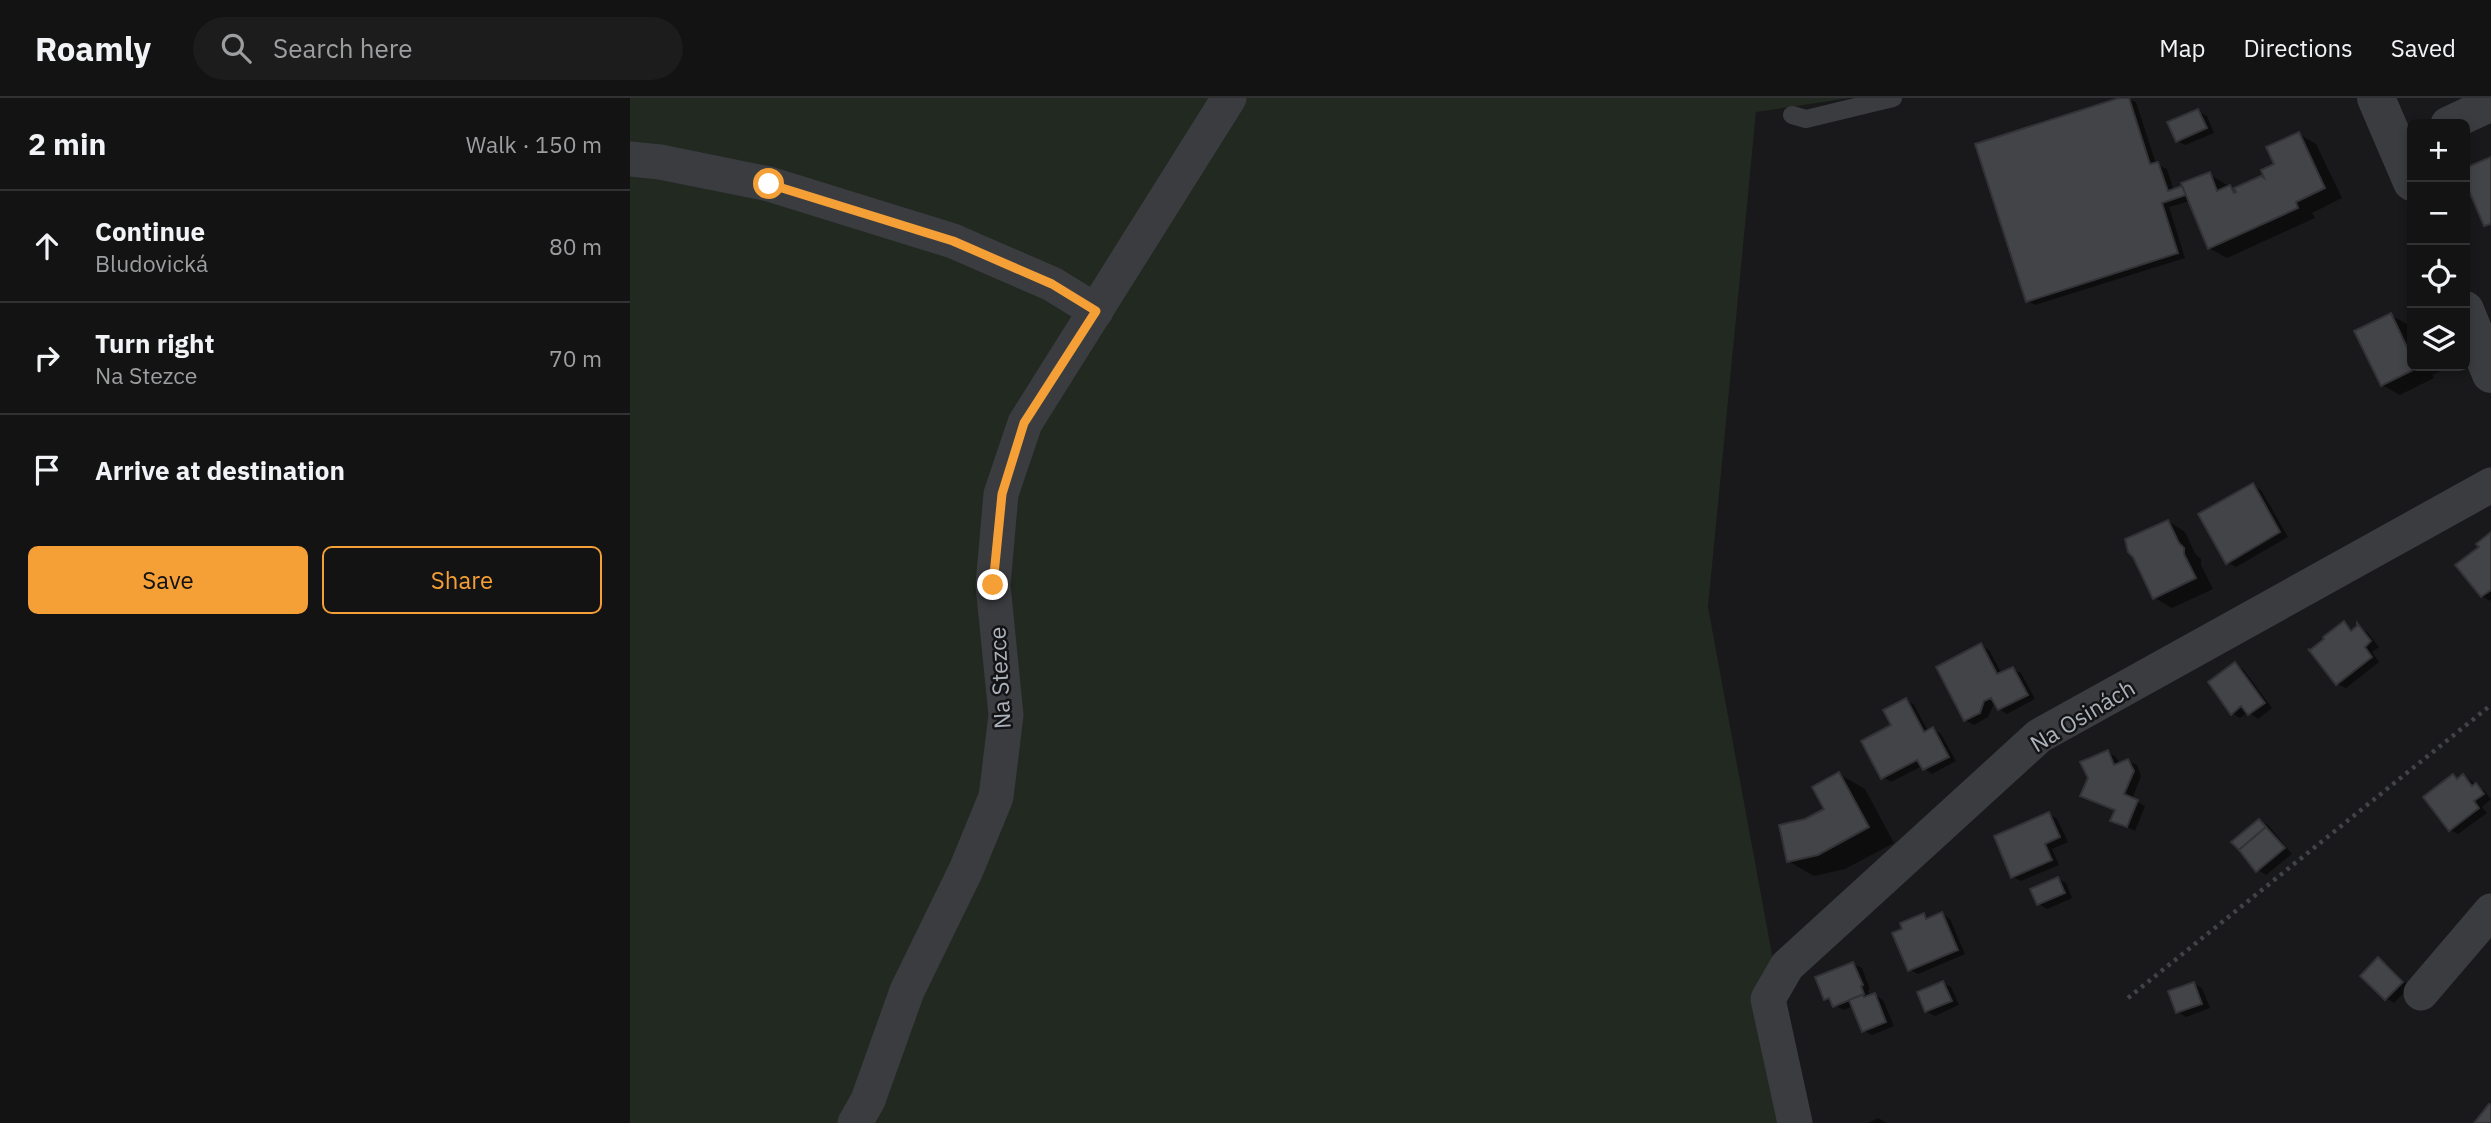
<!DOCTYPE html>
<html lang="en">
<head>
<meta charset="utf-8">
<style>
  body { margin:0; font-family:"IBM Plex Sans",sans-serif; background:#1c1c1d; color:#f1f3f6 }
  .controls { position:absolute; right:21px; top:21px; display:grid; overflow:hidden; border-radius:10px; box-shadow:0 4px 10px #0003 }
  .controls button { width:63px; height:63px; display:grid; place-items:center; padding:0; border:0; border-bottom:2px solid #323234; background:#131314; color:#f1f3f6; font:35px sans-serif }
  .stop { position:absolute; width:21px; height:21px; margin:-16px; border:5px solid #f59f37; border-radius:50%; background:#fff }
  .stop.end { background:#f59f37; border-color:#fff; box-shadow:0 2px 7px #0008 }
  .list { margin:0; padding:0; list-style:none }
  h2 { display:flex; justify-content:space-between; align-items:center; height:91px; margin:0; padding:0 28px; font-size:30px }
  h2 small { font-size:23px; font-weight:400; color:#9d9ea0 }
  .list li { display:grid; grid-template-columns:46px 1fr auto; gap:21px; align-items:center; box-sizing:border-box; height:112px; padding:0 28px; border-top:2px solid #323234 }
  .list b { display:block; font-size:26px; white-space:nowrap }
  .list p { margin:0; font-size:23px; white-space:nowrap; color:#9d9ea0 }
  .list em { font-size:23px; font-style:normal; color:#9d9ea0 }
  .actions { display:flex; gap:14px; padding:21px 28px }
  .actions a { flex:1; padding:16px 0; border:2px solid #f59f37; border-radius:10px; text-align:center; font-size:24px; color:#f59f37 }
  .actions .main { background:#f59f37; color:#111 }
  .icon { flex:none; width:38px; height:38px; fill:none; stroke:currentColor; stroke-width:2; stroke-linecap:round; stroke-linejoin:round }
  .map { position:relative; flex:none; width:1861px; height:1025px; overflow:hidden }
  header { display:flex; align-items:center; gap:42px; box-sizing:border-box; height:98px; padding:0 35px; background:#131314; border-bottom:2px solid #323234 }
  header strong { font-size:33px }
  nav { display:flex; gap:38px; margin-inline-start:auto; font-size:24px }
  .search { width:490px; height:63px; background:#1c1c1d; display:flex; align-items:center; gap:18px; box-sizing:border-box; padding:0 24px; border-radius:38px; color:#9d9ea0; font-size:26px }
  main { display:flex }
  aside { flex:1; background:#131314 }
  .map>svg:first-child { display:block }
  .green { fill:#212921 }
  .shadow { fill:#0007 }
  .building { fill:#434448; stroke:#333337; stroke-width:2 }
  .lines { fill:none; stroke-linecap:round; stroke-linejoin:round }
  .path { stroke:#404347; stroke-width:4.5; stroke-dasharray:3.5 5; stroke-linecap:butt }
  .service { stroke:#3a3c40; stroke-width:18 }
  .minor { stroke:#3a3c40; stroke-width:35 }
  .tertiary { stroke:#3a3c40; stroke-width:38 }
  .route { stroke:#f59f37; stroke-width:9 }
  .labels { text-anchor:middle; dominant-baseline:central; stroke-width:5; stroke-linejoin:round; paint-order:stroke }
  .street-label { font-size:23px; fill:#abb2bb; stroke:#141416 }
</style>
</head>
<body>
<header>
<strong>Roamly</strong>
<div class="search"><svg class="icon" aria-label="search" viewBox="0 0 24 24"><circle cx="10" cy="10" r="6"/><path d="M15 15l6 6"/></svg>Search here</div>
<nav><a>Map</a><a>Directions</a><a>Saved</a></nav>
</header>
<main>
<aside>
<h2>2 min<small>Walk · 150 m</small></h2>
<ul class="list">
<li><svg class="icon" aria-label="ahead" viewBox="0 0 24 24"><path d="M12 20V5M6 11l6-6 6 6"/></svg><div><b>Continue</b><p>Bludovická</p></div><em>80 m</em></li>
<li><svg class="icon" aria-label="right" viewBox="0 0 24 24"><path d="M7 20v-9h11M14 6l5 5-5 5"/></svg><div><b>Turn right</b><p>Na Stezce</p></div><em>70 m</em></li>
<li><svg class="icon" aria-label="arrive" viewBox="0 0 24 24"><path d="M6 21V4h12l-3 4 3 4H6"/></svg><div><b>Arrive at destination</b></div></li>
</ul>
<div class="actions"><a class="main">Save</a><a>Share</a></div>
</aside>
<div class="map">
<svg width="1861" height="1025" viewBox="0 0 1861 1025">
  <rect width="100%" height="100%" fill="#19191b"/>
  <path class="green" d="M0 0H1220L1126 14 1078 509 1173 1025H0Z"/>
  <g class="shadow">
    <path d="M1495 0 1506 4 1526 66 1537 71 1544 93 1579 76 1605 92 1631 80 1638 83 1669 36 1686 46 1712 100 1682 115 1685 120 1597 160 1579 150 1560 103 1539 109 1555 160 1405 207 1397 203Z"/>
    <path d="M1568 13 1577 18 1584 35 1555 47 1547 43Z"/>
    <path d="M1761 217 1778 227 1782 236V268H1822L1802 277 1804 280 1770 297 1752 287Z"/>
    <path d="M1623 387 1631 392 1658 439 1606 469 1597 464Z"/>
    <path d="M1538 423 1555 434 1566 457 1571 461V467L1583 491 1542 510 1525 500Z"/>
    <path d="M1861 437V502L1860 503 1852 498 1851 450Z"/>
    <path d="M1714 525 1724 533 1728 529 1737 534 1749 549 1742 554 1749 564 1716 590 1707 586Z"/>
    <path d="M1351 547 1359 552 1372 576 1383 571 1391 575 1405 601 1377 616 1369 611 1366 606 1363 608 1358 619 1344 627 1335 622Z"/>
    <path d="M1605 566 1613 571 1642 610 1628 621 1618 614 1610 620 1602 615Z"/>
    <path d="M1276 602 1284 607 1298 633 1303 631 1311 636 1326 663 1302 676 1292 668 1261 684 1253 679 1263 628Z"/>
    <path d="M1478 654 1486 659 1490 666 1498 663 1507 667 1511 678 1502 701 1515 708 1505 733 1482 722 1487 712Z"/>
    <path d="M1209 676 1235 691 1264 745 1215 771 1184 778 1158 763 1176 723 1196 712Z"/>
    <path d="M1823 678 1829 682 1833 678 1842 683 1845 688 1854 692 1861 701 1852 709 1857 715 1828 736 1820 732Z"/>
    <path d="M1419 716 1427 721 1438 744 1422 751 1429 767 1391 783 1383 779Z"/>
    <path d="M1629 723 1638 727 1662 756 1636 777 1628 772Z"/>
    <path d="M1428 781 1436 785 1442 800 1417 811 1409 806Z"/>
    <path d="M1312 816 1320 821 1335 856 1288 876 1279 871 1274 832 1294 817 1300 821Z"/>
    <path d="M1748 862 1757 866 1780 889 1764 905 1756 900Z"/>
    <path d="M1223 866 1232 870 1240 892H1238L1240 899 1245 897 1253 902 1264 928 1242 937 1233 932 1224 908 1213 912 1196 901Z"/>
    <path d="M1313 885 1321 889 1329 907 1305 918 1296 913Z"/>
    <path d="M1564 886 1572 890 1580 910 1556 919 1548 914Z"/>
    <path d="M1248 1020 1257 1025H1238Z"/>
  </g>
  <g class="building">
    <path d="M1489 0H1499L1520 66 1528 64 1538 93 1552 88 1556 97 1532 105 1548 155 1396 204 1345 46Z"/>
    <path d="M1568 11 1577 30 1546 44 1537 24Z"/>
    <path d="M1669 34 1695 90 1666 104 1668 110 1578 151 1551 85 1580 74 1587 93 1600 87 1604 95 1606 94 1604 90 1631 78 1634 80 1631 72 1644 66 1636 49Z"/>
    <path d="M1861 59V126L1854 128 1835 83V70Z"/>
    <path d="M1761 215 1782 260V268L1787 270 1751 288 1724 233Z"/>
    <path d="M1623 385 1650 434 1596 466 1568 416Z"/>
    <path d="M1538 422 1549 445 1554 450V456L1566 480 1523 501 1503 459 1498 454 1495 441Z"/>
    <path d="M1861 434V492L1851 499 1825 467 1849 449 1846 446Z"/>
    <path d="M1714 523 1721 533 1727 528V525L1741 543 1735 549 1742 559 1706 587 1678 551 1680 552 1694 541 1693 539Z"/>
    <path d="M1351 545 1367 576 1383 569 1398 597 1368 612 1361 600 1354 603 1350 615 1334 623 1306 569Z"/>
    <path d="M1605 564 1635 605 1618 617 1611 608 1601 617 1578 584Z"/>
    <path d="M1276 600 1294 634 1303 629 1319 659 1293 672 1287 662 1251 681 1231 643 1261 627 1253 612Z"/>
    <path d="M1478 652 1484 667 1498 661 1504 673 1494 696 1508 702 1497 729 1480 723 1485 712 1450 698 1458 680 1450 664Z"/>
    <path d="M1209 674 1239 729 1188 757 1157 764 1149 727 1175 721 1194 711 1182 689Z"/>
    <path d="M1823 676 1827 681 1833 676 1842 688 1846 685 1854 696 1844 703 1849 710 1819 733 1793 699Z"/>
    <path d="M1419 714 1430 739 1415 746 1422 762 1381 780 1364 738Z"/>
    <path d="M1629 721 1636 729 1609 752 1601 744Z"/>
    <path d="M1636 729 1655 750 1626 774 1609 752Z"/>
    <path d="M1428 779 1435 795 1407 807 1400 791Z"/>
    <path d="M1312 814 1328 852 1278 873 1262 835 1272 831 1270 825 1294 815 1296 821Z"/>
    <path d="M1748 859 1773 884 1755 902 1730 878Z"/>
    <path d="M1223 864 1233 887 1231 888 1234 896 1203 909 1199 900 1194 902 1185 879Z"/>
    <path d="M1313 883 1322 903 1295 914 1287 894Z"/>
    <path d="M1564 884 1572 906 1546 915 1538 893Z"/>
    <path d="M1245 895 1256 924 1232 934 1219 902 1232 897 1234 899Z"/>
    <path d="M1859 1006 1861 1007V1025H1844Z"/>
  </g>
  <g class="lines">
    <path class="path" d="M1498 900 1861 607"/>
    <path class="service" d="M1162 17 1176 21 1263 0"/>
    <g class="minor">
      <path d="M1818 26 1861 6"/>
      <path d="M0 61 30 64 139 86 323 143 422 186 466 213"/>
      <path d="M1791 895 1861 813"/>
      <path d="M225 1025 238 1002 277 893 336 772 366 699 376 617 363 487 371 396 395 325 599 0"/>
      <path d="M1165 1025 1138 901 1157 868 1409 638 1861 387"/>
    </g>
    <g class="tertiary">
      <path d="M1746 0 1782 84"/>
      <path d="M1835 212 1861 276"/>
    </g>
  </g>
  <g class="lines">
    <path class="route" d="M139 86 323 143 422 186 466 213 394 325 372 396 363 487"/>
  </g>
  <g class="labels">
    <g class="street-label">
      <text transform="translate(369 580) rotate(-93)">Na Stezce</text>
      <text transform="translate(1452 617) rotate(-31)">Na Osinách</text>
    </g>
  </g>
</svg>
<div class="controls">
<button>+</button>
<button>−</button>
<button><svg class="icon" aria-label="locate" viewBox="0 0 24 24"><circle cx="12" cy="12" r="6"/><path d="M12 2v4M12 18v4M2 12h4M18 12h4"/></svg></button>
<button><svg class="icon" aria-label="layers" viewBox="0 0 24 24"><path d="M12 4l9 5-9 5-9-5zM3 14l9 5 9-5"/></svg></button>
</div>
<div class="stop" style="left:139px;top:86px"></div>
<div class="stop end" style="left:363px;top:487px"></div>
</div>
</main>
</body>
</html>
